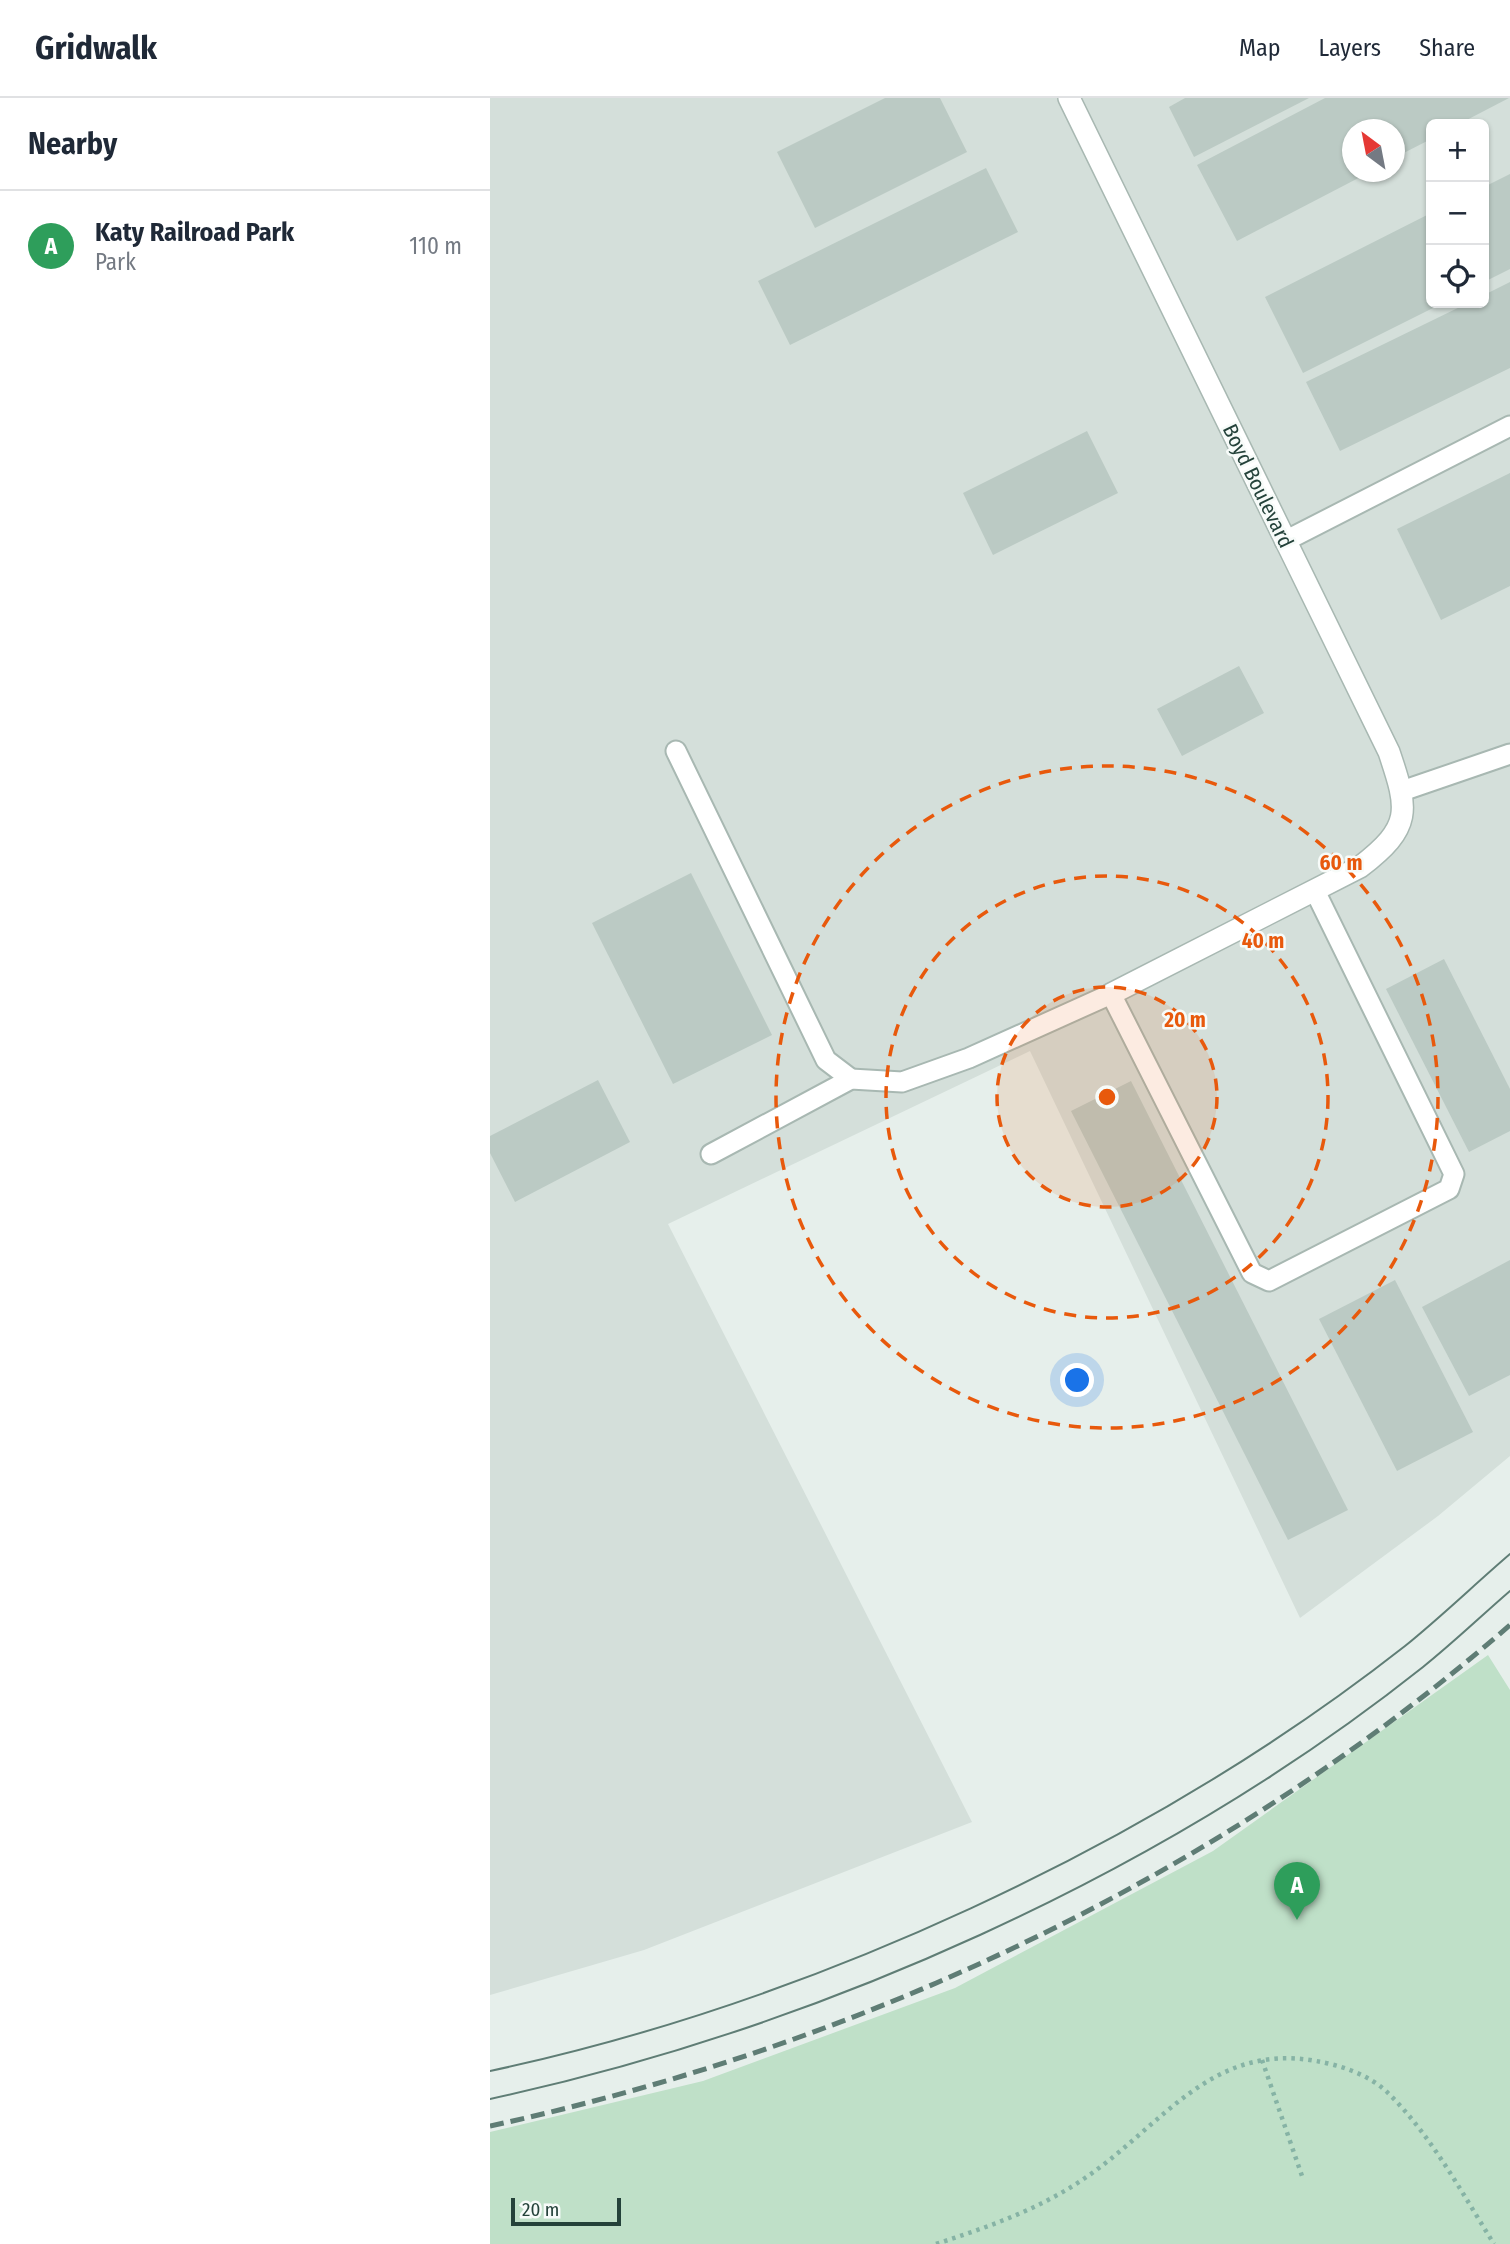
<!DOCTYPE html>
<html lang="en">
<head>
<meta charset="utf-8">
<style>
  body { margin:0; font-family:"Fira Sans Condensed",sans-serif; background:#f6f6f7; color:#1f2937 }
  .controls { position:absolute; right:21px; top:21px; display:grid; overflow:hidden; border-radius:10px; box-shadow:0 2px 5px #0004 }
  .controls button { width:63px; height:63px; display:grid; place-items:center; padding:0; border:0; border-bottom:2px solid #e0e1e3; background:#fff; color:#1f2937; font:35px sans-serif }
  .compass { position:absolute; left:852px; top:21px; width:63px; height:63px; border-radius:50%; background:#fff; box-shadow:0 2px 5px #0004; rotate:328deg }
  .scale { position:absolute; left:21px; bottom:18px; width:110px; box-sizing:border-box; padding-left:7px; border:4px solid #24423a; border-top:0; font-size:19px; line-height:24px; white-space:nowrap; color:#24423a; -webkit-text-stroke:5px #f7fbf9; paint-order:stroke }
  .you { position:absolute; left:588px; top:1283px; width:24px; height:24px; margin:-18px; border:5px solid #fff; border-radius:50%; background:#1a73e8; box-shadow:0 0 0 10px #1a73e833 }
  .badge { display:grid; place-items:center; width:46px; height:46px; border-radius:50%; background:#ea580c; color:#fff; font-size:23px; font-weight:700 }
  .pin { position:absolute; translate:-50% -58px; filter:drop-shadow(0 2px 4px #0008) }
  .pin::after { content:''; position:absolute; top:37px; width:24px; height:21px; background:inherit; clip-path:polygon(0 0,100% 0,50% 100%) }
  .list { margin:0; padding:0; list-style:none }
  h2 { display:flex; justify-content:space-between; align-items:center; height:91px; margin:0; padding:0 28px; font-size:30px }
  h2 small { font-size:23px; font-weight:400; color:#747a83 }
  .list li { display:grid; grid-template-columns:46px 1fr auto; gap:21px; align-items:center; box-sizing:border-box; height:112px; padding:0 28px; border-top:2px solid #e0e1e3 }
  .list b { display:block; font-size:26px; white-space:nowrap }
  .list p { margin:0; font-size:23px; white-space:nowrap; color:#747a83 }
  .list em { font-size:23px; font-style:normal; color:#747a83 }
  .icon { flex:none; width:38px; height:38px; fill:none; stroke:currentColor; stroke-width:2; stroke-linecap:round; stroke-linejoin:round }
  .map { position:relative; flex:none; width:1020px; height:2146px; overflow:hidden }
  header { display:flex; align-items:center; gap:42px; box-sizing:border-box; height:98px; padding:0 35px; background:#fff; border-bottom:2px solid #e0e1e3 }
  header strong { font-size:33px }
  nav { display:flex; gap:38px; margin-inline-start:auto; font-size:24px }
  main { display:flex }
  aside { flex:1; background:#fff }
  .map>svg:first-child { display:block }
  .built { fill:#d4dfda; fill-rule:evenodd }
  .green { fill:#bfe0c8 }
  .building { fill:#bbcac4 }
  .lines { fill:none; stroke-linecap:round; stroke-linejoin:round }
  .lane-casing { stroke:#a8b8b2; stroke-width:23 }
  .street-casing { stroke:#a8b8b2; stroke-width:24 }
  .path { stroke:#86b3a5; stroke-width:4.5; stroke-dasharray:3.5 5; stroke-linecap:butt }
  .lane { stroke:#fff; stroke-width:19 }
  .street { stroke:#fff; stroke-width:21 }
  .tram { stroke:#5f7d75; stroke-width:2 }
  .rail { stroke:#5f7d75; stroke-width:5; stroke-dasharray:14 7; stroke-linecap:butt }
  .ring { fill:none; stroke:#e8590c; stroke-width:3.5; stroke-dasharray:12 9 }
  .labels { text-anchor:middle; dominant-baseline:central; stroke-width:5; stroke-linejoin:round; paint-order:stroke }
  .street-label { font-size:21px; fill:#24423a; stroke:#f7fbf9 }
  .centre { fill:#e8590c; stroke:#f7fbf9; stroke-width:3.5 }
  .ring-label { font-size:21px; text-anchor:middle; font-weight:bold; fill:#e8590c; stroke:#f7fbf9; stroke-width:5; stroke-linejoin:round; paint-order:stroke }
</style>
</head>
<body>
<header>
<strong>Gridwalk</strong>
<nav><a>Map</a><a>Layers</a><a>Share</a></nav>
</header>
<main>
<aside>
<h2>Nearby<small></small></h2>
<ul class="list">
<li><span class="badge" style="background:#2e9e5b">A</span><div><b>Katy Railroad Park</b><p>Park</p></div><em>110 m</em></li>
</ul>
</aside>
<div class="map">
<svg width="1020" height="2146" viewBox="0 0 1020 2146">
  <rect width="100%" height="100%" fill="#e6efeb"/>
  <path class="built" d="M0 0H1020V1358L948 1418 810 1520 540 953 178 1126 482 1724 154 1852 0 1897ZM941 26H994V205H941ZM862 32H904V74H862Z"/>
  <path class="green" d="M998 1557 1020 1592V2146H0V2034L213 1983 465 1890 723 1753Z"/>
  <g class="building">
    <path d="M395 0H450L477 54 325 130 287 54Z"/>
    <path d="M695 0H819L704 59 679 9Z"/>
    <path d="M835 0H1019L969 26H941V41L904 60V32H862V74H880L747 143 707 67Z"/>
    <path d="M496 70 528 134 300 247 268 183Z"/>
    <path d="M1020 76V171L994 184V89Z"/>
    <path d="M941 115V205H953L813 275 775 199Z"/>
    <path d="M1020 184V270L850 353 816 284 978 205H994V197Z"/>
    <path d="M597 333 628 395 503 457 473 395Z"/>
    <path d="M1020 375V488L951 522 907 431Z"/>
    <path d="M749 568 774 615 692 658 667 611Z"/>
    <path d="M201 775 282 937 183 986 102 825Z"/>
    <path d="M954 861 1020 991V1033L979 1054 896 891Z"/>
    <path d="M108 982 140 1044 25 1104 0 1055V1038Z"/>
    <path d="M641 983 858 1412 798 1442 581 1013Z"/>
    <path d="M1020 1162V1277L979 1298 932 1209Z"/>
    <path d="M905 1182 983 1334 907 1373 829 1221Z"/>
  </g>
  <g class="lines">
    <defs>
      <g id="lane">
        <path d="M795 443 1020 328"/>
        <path d="M186 653 336 962 361 981"/>
        <path d="M912 693 1020 656"/>
        <path d="M221 1056 361 981 412 984 479 960 621 896 762 1175 779 1183 959 1091 964 1076 825 793"/>
      </g>
      <path id="street" d="M579 0 899 654C919 713 922 729 870 769L621 896"/>
    </defs>
    <use href="#lane" class="lane-casing"/>
    <use href="#street" class="street-casing"/>
    <g class="path">
      <path d="M772 1962 812 2078"/>
      <path d="M446 2146C498 2129 550 2111 595 2080 672 2028 721 1944 826 1963 850 1967 880 1977 898 1995 941 2037 972 2095 1004 2146"/>
    </g>
    <use href="#lane" class="lane"/>
    <use href="#street" class="street"/>
    <g class="tram">
      <path d="M0 1973C318 1905 659 1749 915 1548 951 1519 985 1486 1020 1456"/>
      <path d="M0 2001C327 1930 670 1778 933 1569 963 1545 991 1518 1020 1493"/>
    </g>
    <path class="rail" d="M0 2028C373 1947 731 1778 1020 1527"/>
  </g>
  <circle cx="617" cy="999" r="110" fill="#e8590c" fill-opacity=".12"/>
  <g class="ring">
    <circle cx="617" cy="999" r="110"/>
    <circle cx="617" cy="999" r="221"/>
    <circle cx="617" cy="999" r="331"/>
  </g>
  <g class="labels">
    <g class="street-label">
      <text transform="translate(768 388) rotate(64)">Boyd Boulevard</text>
    </g>
  </g>
  <circle cx="617" cy="999" r="10" class="centre"/>
  <g class="ring-label">
    <text x="851" y="772">60 m</text>
    <text x="773" y="850">40 m</text>
    <text x="695" y="929">20 m</text>
  </g>
</svg>
<div class="controls">
<button>+</button>
<button>−</button>
<button><svg class="icon" aria-label="locate" viewBox="0 0 24 24"><circle cx="12" cy="12" r="6"/><path d="M12 2v4M12 18v4M2 12h4M18 12h4"/></svg></button>
</div>
<svg class="compass" viewBox="-18 -18 36 36"><path d="M0-13l5 13h-10z" fill="#e53935"/><path d="M0 13l5-13h-10z" fill="#747a83"/></svg>
<div class="scale">20 m</div>
<div class="you"></div>
<div class="pin badge" style="left:807px;top:1822px;background:#2e9e5b">A</div>
</div>
</main>
</body>
</html>
